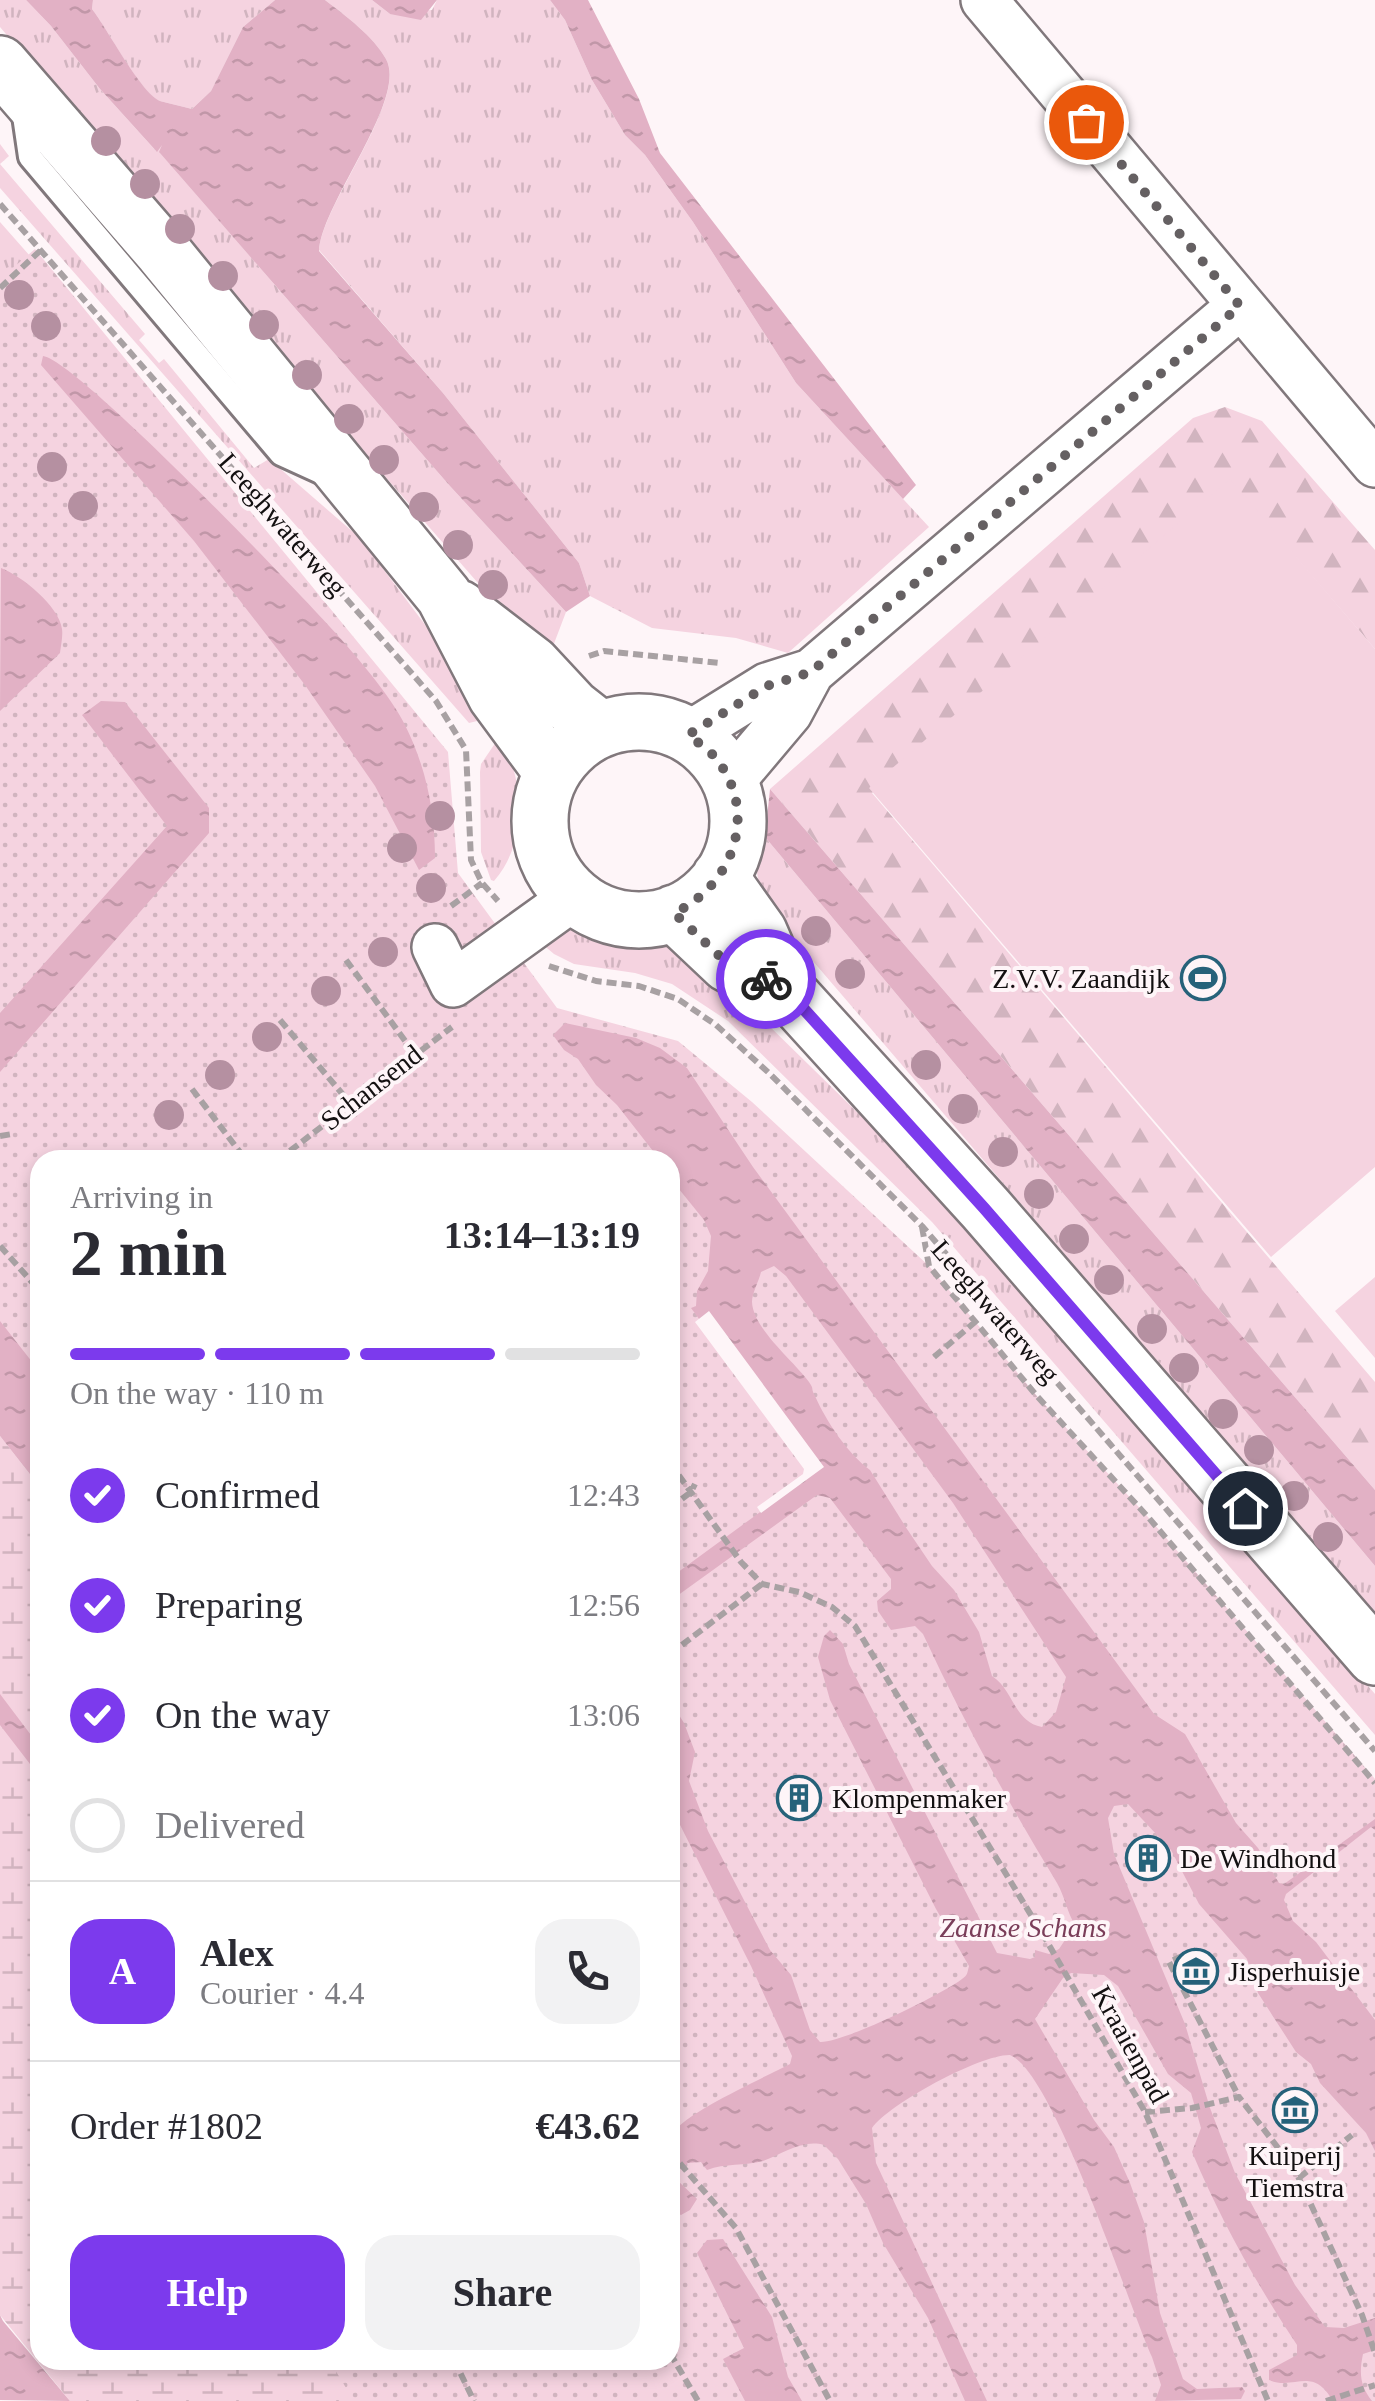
<!DOCTYPE html>
<html lang="en">
<head>
<meta charset="utf-8">
<style>
  body { margin:0; font-family:"Times New Roman",serif; background:#f2f2f3; color:#2b2b33; height:100vh; display:flex; flex-direction:column; font-size:38px; white-space:nowrap }
  * { box-sizing:border-box; margin:0 }
  p { font-size:32px; color:#7c7c81 }
  .icon { flex:none; width:55px; height:55px; fill:none; stroke:currentColor; stroke-width:2; stroke-linecap:round; stroke-linejoin:round }
  .map { position:relative; flex:1; overflow:hidden }
  .sheet { position:absolute; left:30px; top:1150px; width:650px; height:1220px; display:flex; flex-direction:column; background:#fff; border-radius:30px; box-shadow:0 5px 15px #0003 }
  .sheet>* { flex:none }
  .pin { position:absolute; display:grid; place-items:center; width:85px; height:85px; color:#fff; margin:-42px; border:5px solid #fff; border-radius:50%; box-shadow:0 2px 10px #0007 }
  .courier { position:absolute; display:grid; place-items:center; width:100px; height:100px; margin:-50px; border:8px solid #7c3aed; border-radius:50%; background:#fff; color:#222; box-shadow:0 2px 12px #0007 }
  .headline em { font-style:normal; font-weight:800 }
  .headline div { display:flex; flex-direction:column-reverse }
  .headline { display:flex; align-items:center; justify-content:space-between; height:170px; padding:0 40px }
  h1 { font-size:65px; font-weight:800; line-height:75px }
  .bar { display:grid; grid-template-columns:repeat(4,1fr); gap:15px 10px; align-content:center; height:120px; padding:0 40px }
  .bar i { height:12px; border-radius:8px; background:#e1e1e2 }
  .bar .on { background:#7c3aed }
  .bar p { grid-column:span 4 }
  .line { display:flex; align-items:center; gap:25px; padding:0 40px; border-top:2px solid #e1e1e2 }
  .line div { flex:1 }
  .round { display:grid; place-items:center; flex:none; width:105px; height:105px; border-radius:30px; background:#f2f2f3 }
  ol { padding:0 40px; list-style:none }
  li { display:flex; align-items:center; gap:30px; height:110px }
  li p { margin-inline-start:auto }
  li .icon { padding:10px; border-radius:50%; background:#7c3aed; color:#fff; stroke-width:4 }
  li:last-child { color:#7c7c81 }
  li i { width:55px; height:55px; border:5px solid #e1e1e2; border-radius:50% }
  .action { display:flex; gap:20px; margin-top:auto; padding:20px 40px }
  .action a { flex:1; height:115px; border-radius:30px; background:#7c3aed; color:#fff; font-size:40px; font-weight:800; line-height:115px; text-align:center }
  .action a+a { background:#f2f2f3; color:#2b2b33 }
  .map>svg:first-child { display:block }
</style>
</head>
<body>
<div class="map">
<svg width="1375" height="2401" viewBox="0 0 1375 2401">
  <defs>
    <pattern id="grass-tufts" width="24" height="20" patternUnits="userSpaceOnUse" patternTransform="scale(2.5)"><rect width="24" height="20" fill="#f5d3e0"/><path d="M3 7l-1-3M5 7V3M7 7l1-3M15 17l-1-3M17 17v-4M19 17l1-3" fill="none" stroke="#d1b4bf"/></pattern>
    <pattern id="forest-firs" width="22" height="20" patternUnits="userSpaceOnUse" patternTransform="scale(2.5)"><rect width="22" height="20" fill="#f5d3e0"/><path d="M5 1l3.5 6h-7zM16 11l3.5 6h-7z" fill="#d1b4bf"/></pattern>
    <pattern id="wetland-marsh" width="20" height="14" patternUnits="userSpaceOnUse" patternTransform="scale(2.5)"><rect width="20" height="14" fill="#f5d3e0"/><path d="M1 5h8M5 5V1M11 12h8M15 12V8" fill="none" stroke="#d1b4bf"/></pattern>
    <pattern id="park-dots" width="8" height="8" patternUnits="userSpaceOnUse" patternTransform="scale(2.5)"><rect width="8" height="8" fill="#f5d3e0"/><path d="M2 2h.1M6 6h.1" fill="none" stroke="#d1b4bf" stroke-width="1.8" stroke-linecap="round"/></pattern>
    <pattern id="water-ripples" width="26" height="14" patternUnits="userSpaceOnUse" patternTransform="scale(2.5)"><rect width="26" height="14" fill="#e2b1c5"/><path d="M2 4q2-2 4 0t4 0M15 11q2-2 4 0t4 0" fill="none" stroke="#c197a8"/></pattern>
  </defs>
  <rect width="100%" height="100%" fill="#fef5f8"/>
  <path fill="url(#grass-tufts)" d="M0 0H26L51 26 100 89 156 151 166 137 160 153 449 485 566 612 547 662 292 370 0 27Z
    M93 0H275L243 27 211 91 192 109C182 106 170 104 160 101 141 94 107 28 92 9Z
    M325 0H372L390 14 432 10 437 0H550L565 20 592 80 625 135 645 155 693 222 796 383 929 527 788 653 736 638 652 628 590 596 579 563 443 393 319 250C323 203 408 99 386 59 374 37 345 15 325 0Z
    M0 144 9 156 0 164 145 334 139 340 159 363 164 359 254 468 269 459 360 538 492 714 489 718 469 723 0 188Z
    M0 222 30 256 0 283Z
    M496 742 510 754 518 788 521 789C519 824 518 853 494 881L491 880 481 852 480 772 481 764Z
    M765 837 1375 1566V1617L782 925 761 896 754 855Z
    M565 925 664 939 715 973 948 1201 1375 1694V1735L932 1222 728 1021 672 984 635 973 574 964 554 954 541 943Z"/>
  <path fill="url(#forest-firs)" d="M1225 407 1262 421 1375 550V649L1231 482 872 793 1375 1382V1490L770 789 1193 418Z"/>
  <path fill="url(#wetland-marsh)" d="M0 1436 40 1487V2360H352L383 2401H70L0 2315Z"/>
  <path fill="url(#park-dots)" d="M35 249 448 752 458 873 557 1008 678 1041 752 1102 929 1266 1036 1395 1148 1517 1375 1779V2401H354L329 2360H670V1160H40V1407L0 1358V279Z"/>
  <path fill="#f5d3e0" d="M1230 479 1375 649V1167L1271 1257 869 788Z
    M1375 1277V1358L1335 1311Z"/>
  <path fill="url(#water-ripples)" fill-rule="evenodd" d="M26 0H93L92 9C107 28 141 93 160 101 170 104 182 106 192 109L211 91 243 27 275 0H325C345 15 374 37 386 59 408 99 322 203 319 251L443 393 579 563 590 596 566 612 449 485 159 152 162 145 157 152 100 89 51 26Z
    M372 0H437L421 20 390 14Z
    M550 0H588L639 99 660 153 916 485 903 499 796 383 693 222 645 155 625 135 592 80 565 20Z
    M43 356C77 360 305 598 341 639 361 662 392 698 405 725 426 767 435 811 435 858L419 870 375 786 305 685 194 541 41 365Z
    M1 568C22 576 59 606 62 629 63 636 61 645 60 653L0 711Z
    M101 701 125 702 209 808V833L0 1072V1013L167 826 82 715Z
    M770 789 1375 1490V1566L765 837Z
    M565 1023 636 1038 660 1048 687 1068 753 1167 1138 1692 1154 1714 1185 1734 1236 1823 1258 1848 1279 1883 1284 1884 1375 1819V1830L1371 1827 1286 1894 1284 1900 1293 1921 1316 1942 1375 2020V2151L1366 2133 1320 2083 1311 2064 1296 2052 1258 1993 1247 1959 1199 1904 1171 1850 1128 1804 1114 1806 1108 1818 1114 1854 1185 2024 1210 2108 1235 2173 1295 2285 1325 2327 1344 2328 1375 2318V2350L1363 2354C1359 2373 1360 2386 1372 2401H1333C1312 2365 1295 2391 1269 2380V2370L1297 2355V2345C1256 2283 1221 2221 1192 2152L1201 2128 1191 2093 1168 2074 1118 1986 1104 1975 1071 1973 1063 1978 1035 2019 1094 2120 1114 2147 1130 2183 1144 2222 1160 2313 1183 2379 1197 2389 1242 2387 1245 2391 1241 2399 1155 2401 1161 2385 1152 2357C1128 2304 1054 2073 1010 2055 981 2054 889 2104 872 2128L876 2163 987 2401H965L928 2318 883 2243 866 2204 838 2159 824 2145C802 2139 783 2154 763 2161 745 2166 725 2163 707 2170L701 2162 688 2163 677 2172V2180L697 2199 690 2210 681 2215 670 2210C670 2191 665 2147 674 2132 685 2113 767 2076 790 2064L792 2056 751 1966 670 1805V1707H674L684 1723 695 1752 689 1781 708 1831 770 1950 791 1975 810 2030 820 2042C843 2043 941 1995 962 1979 968 1975 967 1973 969 1966L936 1909 830 1700 818 1657 824 1636 830 1630 843 1644 849 1664 997 1953 1030 1959 1035 1957V1950L1049 1954 1059 1949 1075 1925C1067 1912 1065 1897 1057 1883 1009 1804 963 1721 923 1634L915 1626 891 1630 878 1611 877 1601 891 1589V1579L830 1498 817 1495 670 1601V1578L808 1477 809 1468 691 1308 696 1306 697 1291 708 1271 711 1236 704 1220 670 1178V1160H660L617 1105 596 1085 578 1059 564 1050 553 1035ZM774 1266 786 1276 953 1503 1066 1677 1056 1712 1042 1727C1013 1721 1014 1690 992 1676L979 1632 954 1590 932 1566 907 1529 870 1470C848 1454 826 1421 815 1396 810 1386 815 1391 809 1382 795 1362 753 1329 752 1302 752 1293 759 1281 761 1272Z
    M0 1321 40 1372V1487L0 1436Z
    M0 1694 40 1747V1777L0 1725Z
    M723 2239 772 2317 788 2377 802 2401H745L723 2359 744 2348 697 2253 707 2240Z
    M0 2315 3 2321 70 2401 0 2400Z"/>
  <path fill="#fef5f8" d="M709 1311 824 1467 761 1513 757 1507 803 1474 804 1469 695 1322Z"/>
  <g fill="none" stroke-linecap="round" stroke-linejoin="round">
    <defs>
      <path id="lane" d="M23 109 30 157 281 454 327 475"/>
      <path id="street" d="M984 0 1375 464
        M688 735 767 686 811 672
        M730 783 789 713 811 672 1240 306
        M435 947 453 984 560 907 579 900"/>
      <path id="secondary" d="M0 64 163 252 444 596 496 696 552 772
        M459 608 532 664 572 707 600 729
        M540 821a99 99 0 1 1 198 0a99 99 0 1 1-198 0Z
        M720 877 759 932 782 985 985 1208 1375 1657
        M674 913 728 964 782 985"/>
    </defs>
    <use href="#lane" stroke="#81787c" stroke-width="28"/>
    <use href="#street" stroke="#81787c" stroke-width="50"/>
    <use href="#secondary" stroke="#81787c" stroke-width="60"/>
    <path stroke="#a8a1a3" stroke-width="6" stroke-dasharray="10 5" stroke-linecap="butt" d="M0 204 436 701 466 750 471 860 482 883 498 901
      M0 288 42 249
      M589 656 604 651 720 663
      M451 906 482 883
      M346 960 414 1053
      M549 966 596 981 639 986 678 999 716 1025 769 1073 922 1226 1375 1751
      M280 1020 350 1103
      M192 1089 246 1160
      M0 1136 12 1134
      M113 1152 119 1160
      M278 1160 452 1027
      M922 1227 929 1266 1036 1395 1148 1517 1375 1783
      M0 1246 40 1291
      M934 1357 975 1322
      M670 1463 741 1562 762 1584 799 1592 832 1607 855 1626 1045 1938 1145 2112 1268 2401
      M670 1508 691 1492 695 1484
      M670 1654 762 1584
      M1196 1950 1169 1962 1239 2097
      M1145 2112 1192 2108 1239 2097 1295 2170 1362 2315 1375 2353
      M670 2152 736 2228 830 2401
      M1299 2178 1352 2135
      M670 2353 698 2401
      M454 2360 474 2401
      M1326 2401 1375 2385"/>
    <use href="#lane" stroke="#fff" stroke-width="22"/>
    <use href="#street" stroke="#fff" stroke-width="45"/>
    <use href="#secondary" stroke="#fff" stroke-width="55"/>
  </g>
  <g fill="#b590a1">
    <circle cx="106" cy="141" r="15"/>
    <circle cx="145" cy="184" r="15"/>
    <circle cx="180" cy="229" r="15"/>
    <circle cx="223" cy="276" r="15"/>
    <circle cx="19" cy="295" r="15"/>
    <circle cx="264" cy="325" r="15"/>
    <circle cx="46" cy="326" r="15"/>
    <circle cx="307" cy="375" r="15"/>
    <circle cx="349" cy="419" r="15"/>
    <circle cx="384" cy="460" r="15"/>
    <circle cx="52" cy="467" r="15"/>
    <circle cx="83" cy="506" r="15"/>
    <circle cx="424" cy="507" r="15"/>
    <circle cx="458" cy="545" r="15"/>
    <circle cx="493" cy="585" r="15"/>
    <circle cx="440" cy="816" r="15"/>
    <circle cx="402" cy="848" r="15"/>
    <circle cx="431" cy="888" r="15"/>
    <circle cx="816" cy="931" r="15"/>
    <circle cx="383" cy="952" r="15"/>
    <circle cx="850" cy="974" r="15"/>
    <circle cx="326" cy="991" r="15"/>
    <circle cx="267" cy="1037" r="15"/>
    <circle cx="926" cy="1065" r="15"/>
    <circle cx="220" cy="1075" r="15"/>
    <circle cx="963" cy="1109" r="15"/>
    <circle cx="169" cy="1115" r="15"/>
    <circle cx="1003" cy="1152" r="15"/>
    <circle cx="1039" cy="1194" r="15"/>
    <circle cx="1074" cy="1239" r="15"/>
    <circle cx="1109" cy="1280" r="15"/>
    <circle cx="1152" cy="1329" r="15"/>
    <circle cx="1184" cy="1368" r="15"/>
    <circle cx="1223" cy="1414" r="15"/>
    <circle cx="1259" cy="1450" r="15"/>
    <circle cx="1294" cy="1496" r="15"/>
    <circle cx="1328" cy="1537" r="15"/>
  </g>
  <g fill="none" stroke-linecap="round" stroke-linejoin="round">
    <path stroke="#656062" stroke-width="10" stroke-dasharray="0 18" d="M766 979 728 964 674 913C734 885 761 810 713 755 706 748 696 741 688 735L767 686 811 672 1240 306 1086 122"/>
    <path stroke="#7c3aed" stroke-width="12" d="M766 979 782 985 984 1208 1245 1508"/>
  </g>
  <defs>
    <symbol id="stadium-ring" viewBox="-11 -11 22 22"><circle r="9.5" fill="#fef5f8" stroke="#26627a" stroke-width="1.5"/><path d="M0-5a6.5 5 0 1 0 0 10a6.5 5 0 1 0 0-10ZM-3.5-1.8h7v3.6h-7Z" fill="#26627a"/></symbol>
    <symbol id="building-ring" viewBox="-11 -11 22 22"><circle r="9.5" fill="#fef5f8" stroke="#26627a" stroke-width="1.5"/><path d="M-4-6H4V6H1V3H-1V6H-4ZM-2.5-4.3h1.7v1.8h-1.7ZM.8-4.3h1.7v1.8H.8ZM-2.5-1h1.7V.8h-1.7ZM.8-1h1.7V.8H.8Z" fill="#26627a"/></symbol>
    <symbol id="museum-ring" viewBox="-11 -11 22 22"><circle r="9.5" fill="#fef5f8" stroke="#26627a" stroke-width="1.5"/><path d="M0-6L6-3V-2H-6V-3ZM-5-1h2V3h-2ZM-1-1h2V3h-2ZM3-1h2V3H3ZM-6 4H6V6H-6Z" fill="#26627a"/></symbol>
  </defs>
  <g fill-rule="evenodd">
    <use href="#stadium-ring" x="1178" y="953" width="50" height="50"/>
    <use href="#building-ring" x="774" y="1773" width="50" height="50"/>
    <use href="#building-ring" x="1123" y="1833" width="50" height="50"/>
    <use href="#museum-ring" x="1171" y="1946" width="50" height="50"/>
    <use href="#museum-ring" x="1270" y="2085" width="50" height="50"/>
  </g>
  <g text-anchor="middle" stroke-width="8" stroke-linejoin="round" paint-order="stroke">
    <g font-size="28" fill="#131011" stroke="#fef5f8">
      <text transform="translate(283 524) rotate(49)" y="10">Leeghwaterweg</text>
      <text transform="translate(371 1087) rotate(-38)" y="10">Schansend</text>
      <text transform="translate(996 1311) rotate(49)" y="10">Leeghwaterweg</text>
      <text transform="translate(1131 2044) rotate(61)" y="10">Kraaienpad</text>
    </g>
    <g font-size="28" fill="#131011" stroke="#fef5f8" text-anchor="start">
      <text x="1170" y="988" text-anchor="end">Z.V.V. Zaandijk</text>
      <text x="832" y="1808">Klompenmaker</text>
      <text x="1180" y="1868">De Windhond</text>
      <text x="1228" y="1981">Jisperhuisje</text>
      <text x="1295" y="2165" text-anchor="middle">Kuiperij<tspan x="1295" dy="32">Tiemstra</tspan></text>
    </g>
    <g font-size="28" font-style="italic" fill="#7a3d59" stroke="#fef5f8">
      <text x="1023" y="1937">Zaanse Schans</text>
    </g>
  </g>
</svg>
<div class="pin" style="left:1086px;top:122px;background:#ea580c"><svg class="icon" aria-label="bag" viewBox="0 0 24 24"><path d="M5 8h14l-1 12H6zM9 8a3 3 0 0 1 6 0"/></svg></div>
<div class="pin" style="left:1245px;top:1508px;background:#1f2937"><svg class="icon" aria-label="home" viewBox="0 0 24 24"><path d="M3 11l9-7 9 7M6 9v11h12V9"/></svg></div>
<div class="courier" style="left:766px;top:979px"><svg class="icon" aria-label="bike" viewBox="0 0 24 24"><circle cx="6" cy="16" r="4"/><circle cx="18" cy="16" r="4"/><path d="M6 16l4-8h5l3 8M10 8l3 8H6M13 5h3"/></svg></div>
<section class="sheet">
<div class="headline"><div><h1>2 min</h1><p>Arriving in</p></div><em>13:14–13:19</em></div>
<div class="bar"><i class="on"></i><i class="on"></i><i class="on"></i><i></i><p>On the way · 110 m</p></div>
<ol>
<li><svg class="icon" aria-label="check" viewBox="0 0 24 24"><path d="M5 12l5 5 9-10"/></svg>Confirmed<p>12:43</p></li>
<li><svg class="icon" aria-label="check" viewBox="0 0 24 24"><path d="M5 12l5 5 9-10"/></svg>Preparing<p>12:56</p></li>
<li><svg class="icon" aria-label="check" viewBox="0 0 24 24"><path d="M5 12l5 5 9-10"/></svg>On the way<p>13:06</p></li>
<li><i></i>Delivered</li>
</ol>
<div class="line" style="height:180px"><b class="round" style="background:#7c3aed;color:#fff">A</b><div><b>Alex</b><p>Courier · 4.4</p></div><a class="round"><svg class="icon" aria-label="phone" viewBox="0 0 24 24"><path d="M5 4h4l2 5-3 2q2 4 5 5l2-3 5 2v4C11 20 4 13 5 4z"/></svg></a></div>
<div class="line" style="height:130px"><div>Order #1802</div><b>€43.62</b></div>
<div class="action"><a>Help</a><a>Share</a></div>
</section>
</div>
</body>
</html>
